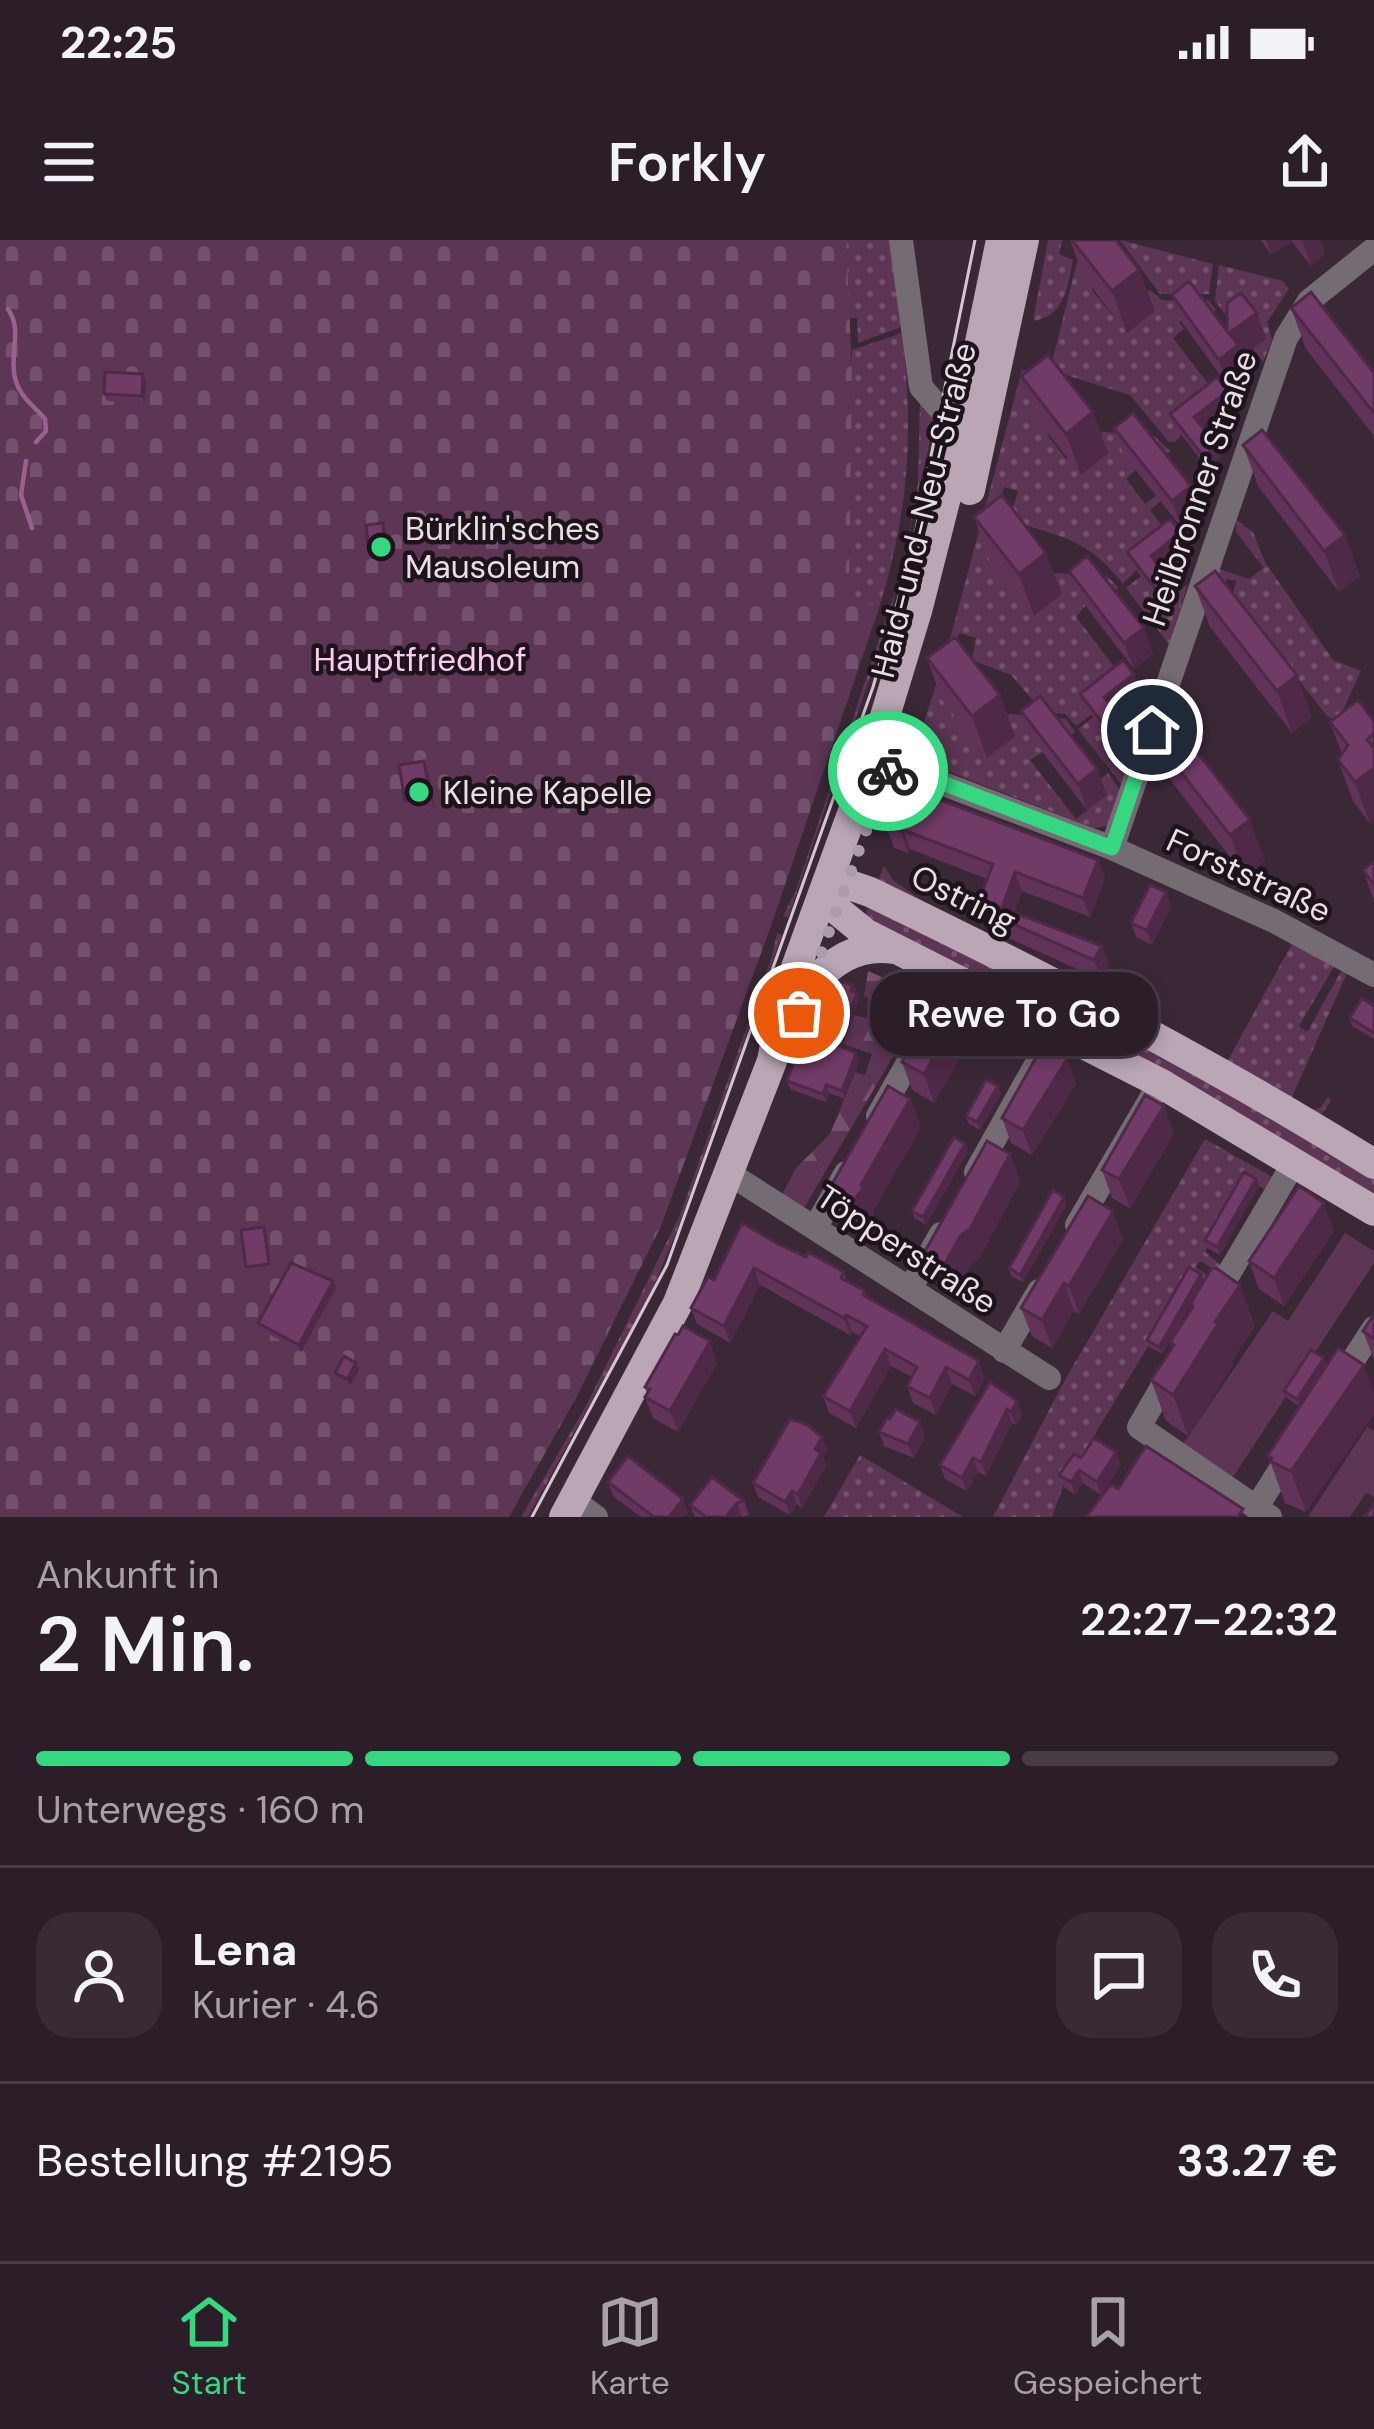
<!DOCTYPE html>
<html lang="de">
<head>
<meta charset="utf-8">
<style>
  body { margin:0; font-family:"DM Sans",sans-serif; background:#382b35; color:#f1f3f6; height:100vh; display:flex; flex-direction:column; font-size:45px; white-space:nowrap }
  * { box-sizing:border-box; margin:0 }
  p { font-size:39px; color:#a6a2a8 }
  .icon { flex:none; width:66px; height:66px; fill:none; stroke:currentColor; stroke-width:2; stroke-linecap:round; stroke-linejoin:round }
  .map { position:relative; height:1277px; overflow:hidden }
  .sheet { display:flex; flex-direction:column; background:#2c1e29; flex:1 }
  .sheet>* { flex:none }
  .pin { position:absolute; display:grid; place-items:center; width:102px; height:102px; color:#fff; margin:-51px; border:6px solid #fff; border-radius:50%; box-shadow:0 3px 12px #0007 }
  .courier { position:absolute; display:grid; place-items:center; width:120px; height:120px; margin:-60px; border:9px solid #35d881; border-radius:50%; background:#fff; color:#222; box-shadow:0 3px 15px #0007 }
  .bubble { position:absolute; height:84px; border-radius:36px; background:#2c1e29; box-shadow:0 6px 18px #0003,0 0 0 3px #483c46; font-size:39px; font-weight:600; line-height:84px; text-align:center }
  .overview em { font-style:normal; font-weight:600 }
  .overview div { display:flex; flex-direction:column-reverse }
  .overview { display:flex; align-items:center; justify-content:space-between; height:204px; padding:0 36px }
  h1 { font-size:78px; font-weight:600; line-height:90px }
  .bar { display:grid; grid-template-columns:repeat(4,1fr); gap:18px 12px; align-content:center; height:144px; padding:0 36px }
  .bar i { height:15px; border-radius:9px; background:#483c46 }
  .bar .on { background:#35d881 }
  .bar p { grid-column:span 4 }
  .line { display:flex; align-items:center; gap:30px; padding:0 36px; border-top:3px solid #483c46 }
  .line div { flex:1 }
  .round { display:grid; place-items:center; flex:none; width:126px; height:126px; border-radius:36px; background:#382b35 }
  .status { display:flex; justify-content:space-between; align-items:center; height:84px; padding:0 60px; background:#2c1e29; direction:ltr }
  .status svg { height:33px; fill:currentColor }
  header { display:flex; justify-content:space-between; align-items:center; height:156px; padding:0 36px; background:#2c1e29; font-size:54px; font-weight:600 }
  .tab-bar { display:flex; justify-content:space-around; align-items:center; height:168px; border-top:3px solid #483c46; background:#2c1e29; font-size:33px; color:#a6a2a8 }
  .tab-bar a { display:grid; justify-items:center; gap:6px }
  .tab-bar .on { color:#35d881 }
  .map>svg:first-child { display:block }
</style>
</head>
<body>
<div class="status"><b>22:25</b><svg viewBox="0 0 49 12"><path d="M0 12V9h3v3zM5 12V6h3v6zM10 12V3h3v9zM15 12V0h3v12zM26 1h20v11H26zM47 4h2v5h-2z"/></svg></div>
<header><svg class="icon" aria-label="menu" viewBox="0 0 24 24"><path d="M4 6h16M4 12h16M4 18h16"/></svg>Forkly<svg class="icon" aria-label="share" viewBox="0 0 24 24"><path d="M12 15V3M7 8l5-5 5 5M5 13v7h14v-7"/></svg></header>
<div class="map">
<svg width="1374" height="1277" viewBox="0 0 1374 1277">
  <defs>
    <pattern id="grass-dots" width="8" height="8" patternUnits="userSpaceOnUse" patternTransform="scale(3)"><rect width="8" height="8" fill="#5d3555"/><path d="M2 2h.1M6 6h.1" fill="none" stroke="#74526d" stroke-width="1.8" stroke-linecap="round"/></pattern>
    <pattern id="forest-firs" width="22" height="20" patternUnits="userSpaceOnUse" patternTransform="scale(3)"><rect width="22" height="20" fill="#5d3555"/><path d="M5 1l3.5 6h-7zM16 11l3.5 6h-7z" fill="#74526d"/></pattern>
    <pattern id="cemetery-stones" width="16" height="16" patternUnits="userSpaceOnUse" patternTransform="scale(3)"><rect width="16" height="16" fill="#5d3555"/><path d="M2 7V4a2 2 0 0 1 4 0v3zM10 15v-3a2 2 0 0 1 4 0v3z" fill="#74526d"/></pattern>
  </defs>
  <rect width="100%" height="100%" fill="#3b2837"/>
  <path fill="url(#grass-dots)" d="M846 0H891L901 87 858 103 857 78H848Z
    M1048 0H1062L1059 14 1073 20C1067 48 1065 76 1033 81Z
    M1120 0 1213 24 1209 54H1160Z
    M1078 18 1094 53 1127 92 1142 56 1150 50 1162 60 1209 61 1216 70 1206 78 1197 68 1179 82 1184 89 1173 98 1216 154 1175 202H1169L1130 155 1050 130Z
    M1219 25 1283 41 1289 49 1267 82 1272 100 1263 122 1215 61Z
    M902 93C914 194 909 271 879 368L849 356 852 110Z
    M1022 130 1055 137 1048 196 1066 219 1103 192 1153 195 1170 211 1159 220 1132 224 1136 230 1126 239 1145 264 1156 256 1161 261 1150 270 1169 295 1123 344C1087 298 1062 298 1009 280L1018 251 1004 247 997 270 984 272Z
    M920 160 936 175 888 384 788 678 783 676 796 650 901 333 918 244Z
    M983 276 989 319 1034 375 1049 338 1056 333 1108 337 1119 348 1086 365 1076 377 1122 437 1092 474 1076 486 1065 474 1043 472 1011 435 972 420 976 398 959 393 952 415 946 414Z
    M1236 280 1253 292 1265 322 1333 420 1361 431 1338 481 1327 476 1243 368 1232 359 1236 341 1227 339 1222 357 1211 353 1219 329 1249 339 1264 328 1236 292Z
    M1141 336 1176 353 1188 344 1169 404 1126 348Z
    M944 419 943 460 987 517 1014 497 1002 480 1009 474 1066 479 1075 492 1030 520 1076 579 1106 555 1096 542 1108 533 1120 550 1107 586 1094 588 921 521 916 508Z
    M1094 477 1128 494 1142 484 1122 545 1078 489Z
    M884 626 893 640 921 660 1228 820 1294 700 1335 725 1299 786 1307 792 1342 730 1347 733 1292 857 1313 870 1320 868 1328 857 1331 861 1320 876 876 645Z
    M870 663 1011 731 1374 933V961L862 684Z
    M777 693 782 695 677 991 650 1055 528 1277H521L587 1164 680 975 772 716Z
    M1205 899 1278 940 1266 950 1246 940 1205 1012 1224 1028 1221 1033 1200 1021 1195 1027 1217 1041 1209 1044 1191 1035 1063 1247 1052 1277H993L1065 1140Z
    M860 1215 963 1277H824Z"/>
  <path fill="url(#forest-firs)" d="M868 731 928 757 804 968 782 955 796 928 830 894 855 832 865 835 872 814 843 804 854 775 878 781 883 767 864 756Z"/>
  <path fill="url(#cemetery-stones)" d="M0 0H846L852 131 849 355 879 368 771 686 661 986 576 1158 509 1277H0Z"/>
  <path fill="#5d3555" d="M1345 993 1374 1011V1023L1233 1237 1183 1204 1273 1071 1288 1081Z
    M1367 1187 1374 1191V1257L1366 1253 1350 1277H1308Z"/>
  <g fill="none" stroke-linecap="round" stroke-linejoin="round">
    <path stroke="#9a618f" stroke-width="4.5" d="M8 69C23 90 9 114 15 138 19 156 34 166 45 179L46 191 36 202
      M26 221 21 255 32 288"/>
    <path stroke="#756b72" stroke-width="24" d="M901 0 921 147 941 170 964 181
      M891 524 1112 608 1274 681 1374 735
      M1112 608 1286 98 1309 61 1374 9
      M878 876 956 738
      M976 932 1056 789
      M730 934 1049 1138
      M1077 985 1160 843
      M815 988 846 933
      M910 1049 941 994
      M1211 1064 1295 921
      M1004 1111 1039 1051
      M1172 1130 1139 1187 1270 1277
      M1336 1146 1374 1088
      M572 1259 596 1277
      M1256 1268 1293 1210"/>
    <path stroke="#baa6b5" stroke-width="30" d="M970 250 1024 0
      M828 645 837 670 865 693 1160 843 1374 971
      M828 645 847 644 870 652C1042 735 1212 823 1374 924
      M807 750C830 722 857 703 894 709
      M564 1277 678 1063 772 821 782 766 872 519 917 371 957 214 1001 0"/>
    <path stroke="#d4c7d1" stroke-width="3" d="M532 1277 667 1025 873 447 910 319 975 0"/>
  </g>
  <path fill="#613359" d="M1070 0H1116L1155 71 1127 93 1083 36Z
    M1261 0H1320L1325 14 1311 26 1292 2 1271 15Z
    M1172 55 1227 91 1257 73 1266 99 1242 116 1248 131 1228 146 1181 81Z
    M1291 68 1374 133V196L1306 109Z
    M1021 136 1093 172 1108 213 1081 235 1036 178Z
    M146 141 144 164 107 161 104 154Z
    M1232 162 1201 186 1221 217 1207 228 1174 185 1170 174Z
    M1114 188 1191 246 1200 272 1181 287 1123 214Z
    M1243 205 1360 336 1339 352 1258 246Z
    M974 277 1046 313 1062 354 1034 376 989 319Z
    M383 283 388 297 390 314 373 316 368 302Z
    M1181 292 1185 303 1158 324 1175 353 1162 363 1131 323 1127 312Z
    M1069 331 1153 414 1134 429 1078 356Z
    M1195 346 1297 435 1312 477 1292 493 1210 387Z
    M927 418 1000 455 1015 496 987 518 942 460Z
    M1138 445 1110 466 1128 494 1115 505 1084 465 1080 454Z
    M1021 471 1107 555 1087 570 1030 496Z
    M1374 481 1370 584 1353 561 1338 520 1342 514 1330 482Z
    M1149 491 1265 621 1245 636 1164 532Z
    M429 535 435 571 410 575 405 561Z
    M905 579 1098 620 1105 639 1090 677 1022 651 1014 673 1102 706 1109 725 1102 740 1004 696 1000 684 986 679 979 660 987 639 910 609 908 613 894 608 886 586Z
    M1374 621V661L1363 630Z
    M1166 652 1171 667 1152 705 1136 697 1131 683Z
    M853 745 859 760 842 807 859 821 845 859 829 853 826 862 790 849 787 841Z
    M1374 766V799L1352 786 1350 778Z
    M962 767 973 795 934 863 912 850 902 822Z
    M1076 844 1032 915 1011 903 1002 878Z
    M998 846 1001 853 980 890 968 883 966 876Z
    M910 859 921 887 873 971 874 975 860 995 839 980 828 951Z
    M1164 866 1174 894 1130 968 1112 958 1102 930Z
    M968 911 926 985 914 978 912 971Z
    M1010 914 1020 942 980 1017 971 1024 954 1053 934 1041 924 1013Z
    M1256 939 1259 946 1220 1015 1207 1008 1205 1000Z
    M1064 957 1067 964 1023 1042 1011 1036 1009 1028Z
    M264 987 272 1031 249 1034 246 1027Z
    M1334 991 1284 1066 1259 1049 1249 1021Z
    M1123 999 1079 1074 1074 1071 1052 1108 1032 1096 1021 1068Z
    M778 1004 844 1032 847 1041 865 1051 867 1058 985 1138 975 1156 952 1144 936 1175 913 1163 907 1146 912 1137 891 1126 856 1188 829 1173 823 1156 860 1096 852 1092 850 1095 760 1045 730 1103 697 1084 691 1068 714 1040Z
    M333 1041 336 1048 301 1112 261 1090 258 1083Z
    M1204 1041 1162 1114 1149 1107 1147 1100Z
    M1374 1074V1120L1363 1091Z
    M1255 1086 1232 1121 1233 1125 1188 1196 1166 1181 1151 1140 1172 1108 1170 1102Z
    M678 1095 717 1123 678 1192 653 1178 645 1157 647 1154 645 1147Z
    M1338 1108 1306 1272 1285 1263 1268 1215Z
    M1324 1118 1327 1125 1300 1167 1287 1158 1284 1151Z
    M359 1130 350 1146 338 1140 335 1133Z
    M1017 1161 1022 1175 1016 1185 1012 1183 986 1236 978 1232 967 1251 945 1239 940 1225Z
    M879 1192 925 1197 914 1218 884 1206Z
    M822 1197 827 1211 823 1217 826 1226 802 1268 797 1264 790 1275 758 1257 753 1243Z
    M1116 1212 1121 1225 1101 1255 1083 1243 1075 1255 1064 1247 1059 1235 1081 1218Z
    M608 1242 683 1259 688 1273 685 1277H641L613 1256Z
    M744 1261 749 1275 742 1277H695L690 1265Z"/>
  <path fill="#4f2948" d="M1266 0H1292V2L1271 15Z
    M1302 0H1320L1325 14 1311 26Z
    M1139 30 1155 71 1127 93 1112 51Z
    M1257 73 1266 99 1242 116 1248 131 1228 146 1219 120 1229 93Z
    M143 134 146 141 144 164 142 156Z
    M1228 151 1232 162 1198 188 1194 177Z
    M1093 172 1108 213 1081 235 1066 194Z
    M1217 206 1221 217 1207 228 1203 216Z
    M1191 246 1200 272 1181 287 1172 261Z
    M383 283 388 297 390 314 385 300Z
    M1181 292 1185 303 1155 327 1151 316Z
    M1345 295 1360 336 1339 352 1324 311Z
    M1046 313 1062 354 1034 376 1019 334Z
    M1171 342 1175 353 1162 363 1158 352Z
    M1144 388 1153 414 1134 429 1124 403Z
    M1134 434 1138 445 1108 468 1104 457Z
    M1297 435 1312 477 1292 493 1277 451Z
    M1000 455 1015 496 987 518 972 476Z
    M1124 483 1128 494 1115 505 1111 494Z
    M424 521 429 535 435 571 430 557Z
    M1374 528V581L1370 584 1355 542Z
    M1097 529 1107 555 1087 570 1078 544Z
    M905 579 903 590 910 609 908 613 901 592Z
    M1250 580 1265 621 1245 636 1230 595Z
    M1098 620 1105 639 1090 677 1083 658Z
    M1015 632 1022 651 1010 683 1002 668Z
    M1166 652 1171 667 1152 705 1147 690Z
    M1102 706 1109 725 1102 740 1094 720Z
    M857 753 859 760 840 813 837 805Z
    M962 767 973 795 934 863 924 834Z
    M856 813 859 821 845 859 842 851Z
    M1067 819 1076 844 1032 915 1023 890Z
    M826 845 829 853 826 862 823 854Z
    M998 846 1001 853 980 890 977 882Z
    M910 859 921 887 873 971 874 975 860 995 849 967Z
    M1164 866 1174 894 1130 968 1119 939Z
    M965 904 968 911 926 985 923 977Z
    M1010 914 1020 942 980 1017 971 1024 954 1053 944 1025Z
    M1256 939 1259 946 1220 1015 1217 1007Z
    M1064 957 1067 964 1023 1042 1020 1035Z
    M1324 963 1334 991 1284 1066 1274 1038Z
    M1113 971 1123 999 1079 1074 1069 1046Z
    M754 1028 760 1045 730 1103 724 1086Z
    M1201 1034 1204 1041 1162 1114 1159 1107Z
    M333 1041 336 1048 301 1112 299 1105Z
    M1064 1043 1074 1071 1052 1108 1042 1080Z
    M1240 1045 1255 1086 1232 1121 1233 1125 1188 1196 1173 1155 1215 1082Z
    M846 1075 852 1092 850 1095 844 1078Z
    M710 1101 717 1123 678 1192 670 1171Z
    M885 1109 891 1126 856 1188 850 1171Z
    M1324 1118 1327 1125 1300 1167 1297 1159Z
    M979 1121 985 1138 975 1156 969 1140Z
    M356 1123 359 1130 350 1146 347 1139Z
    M1364 1125 1374 1154V1174L1306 1272 1291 1231Z
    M946 1127 952 1144 936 1175 930 1158Z
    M1017 1161 1022 1175 1016 1185 1011 1172Z
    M1007 1169 1012 1183 986 1236 981 1222Z
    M920 1182 925 1197 914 1218 908 1204Z
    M822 1197 827 1211 823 1217 826 1226 802 1268 798 1254 815 1209Z
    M1116 1212 1121 1225 1101 1255 1097 1242Z
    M973 1218 978 1232 967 1251 962 1238Z
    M1079 1230 1083 1243 1075 1255 1071 1242Z
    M792 1251 797 1264 790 1275 785 1262Z
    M683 1259 688 1273 685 1277H669Z
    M737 1263 742 1277H730L728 1274Z"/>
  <path fill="#713b67" stroke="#4f2948" stroke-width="3" d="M1072 0H1116L1139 30 1112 51Z
    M1189 41 1227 91V63L1241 53 1257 73 1229 93 1238 105 1219 120 1172 55Z
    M1311 52 1374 133V173L1291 68Z
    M1048 115 1093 172 1066 194 1021 136Z
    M105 132 143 134 142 156 104 154Z
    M1217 137 1228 151 1194 177 1217 206 1203 216 1170 174Z
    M1133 173 1191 246 1172 261 1114 188Z
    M1262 190 1345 295 1324 311 1243 205Z
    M1002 255 1046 313 1019 334 974 277Z
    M1170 279 1181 292 1151 316 1171 342 1158 352 1127 312Z
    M383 283 385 300 368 302 366 285Z
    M1087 316 1144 388 1124 403 1069 331Z
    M1215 331 1297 435 1277 451 1195 346Z
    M955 397 1000 455 972 476 927 418Z
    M1123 420 1134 434 1104 457 1124 483 1111 494 1080 454Z
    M1040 456 1097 529 1078 544 1021 471Z
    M1358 460 1374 481V493L1367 500 1374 508V528L1355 542 1338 520 1348 505 1330 482Z
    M1169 476 1250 580 1230 595 1149 491Z
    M424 521 430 557 405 561 399 525Z
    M917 551 1098 620 1083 658 1015 632 1002 668 1102 706 1094 720 997 677 1001 668 979 660 993 624 903 590Z
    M891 574 905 579 901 592 886 586Z
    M1374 621V645L1363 630Z
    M1150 645 1166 652 1147 690 1131 683Z
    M839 741 853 745 851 751 857 753 837 805 856 813 842 851 826 845 823 854 787 841 818 756 828 745Z
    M940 754 962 767 924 834 902 822Z
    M1362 758 1374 766V793L1350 778Z
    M1043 805 1067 819 1023 890 1002 878Z
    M986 840 998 846 977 882 966 876Z
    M888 846 910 859 861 945 864 947 849 967 828 951Z
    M1145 855 1164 866 1119 939 1102 930Z
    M954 897 965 904 923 977 912 971Z
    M987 901 1010 914 970 989 961 995 944 1025 924 1013Z
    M1244 932 1256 939 1217 1007 1205 1000Z
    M1299 946 1324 963 1274 1038 1249 1021Z
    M1053 950 1064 957 1020 1035 1009 1028Z
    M1088 956 1113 971 1069 1046 1064 1043 1042 1080 1021 1068Z
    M742 983 778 1004 806 1017 808 1012 844 1032 841 1038 865 1051 863 1055 979 1121 969 1140 946 1127 930 1158 907 1146 917 1127 885 1109 850 1171 823 1156 867 1086 846 1075 844 1078 754 1028 724 1086 691 1068 708 1037 714 1040Z
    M264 987 269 1024 246 1027 241 990Z
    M291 1023 333 1041 299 1105 258 1083Z
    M1189 1027 1201 1034 1159 1107 1147 1100Z
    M1216 1028 1240 1045 1215 1082 1218 1084 1173 1155 1151 1140 1174 1105 1170 1102 1193 1067 1191 1063 1211 1029Z
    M1374 1074V1099L1363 1091Z
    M683 1086 710 1101 670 1171 645 1157 650 1149 645 1147 675 1094 678 1095Z
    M1338 1108 1364 1125 1291 1231 1270 1221 1272 1218 1268 1215Z
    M1311 1110 1324 1118 1297 1159 1284 1151Z
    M344 1116 356 1123 347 1139 335 1133Z
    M990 1142 1017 1161 1011 1172 1007 1169 981 1222 973 1218 962 1238 940 1225Z
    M896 1169 920 1182 908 1204 879 1192 887 1177 890 1179Z
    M790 1179 808 1185 822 1197 815 1209 821 1213 798 1254 792 1251 785 1262 753 1243Z
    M1094 1198 1116 1212 1097 1242 1079 1230 1071 1242 1059 1235 1074 1214 1081 1218Z
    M1146 1206 1243 1269 1238 1277H1086L1111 1244 1118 1249Z
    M628 1216 683 1259 669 1277H654L608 1242Z
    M712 1237 744 1261 737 1263 728 1274 733 1277H706L690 1265Z
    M1374 1263V1277H1365Z"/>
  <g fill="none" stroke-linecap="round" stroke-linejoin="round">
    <path stroke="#ac9ea9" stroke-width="12" stroke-dasharray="0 21.6" d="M799 773 888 531"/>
    <path stroke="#35d881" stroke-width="15" d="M888 531 891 524 906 529 1112 608 1152 490"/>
  </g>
  <g fill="#35d881" stroke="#1d141b" stroke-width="4.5">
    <circle cx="381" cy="307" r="12"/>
    <circle cx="419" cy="552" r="12"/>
  </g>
  <g text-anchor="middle" stroke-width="9" stroke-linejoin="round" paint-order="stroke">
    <g font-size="33" fill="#e9dde6" stroke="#1d141b">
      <text transform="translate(1199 248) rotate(-71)" y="12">Heilbronner Straße</text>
      <text transform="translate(923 270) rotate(-76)" y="12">Haid-und-Neu-Straße</text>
      <text transform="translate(1249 635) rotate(25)" y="12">Forststraße</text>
      <text transform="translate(964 658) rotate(26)" y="12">Ostring</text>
      <text transform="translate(907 1009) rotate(33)" y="12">Töpperstraße</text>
    </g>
    <g font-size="33" fill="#e9dde6" stroke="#1d141b" text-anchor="start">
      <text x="405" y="300">Bürklin'sches<tspan x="405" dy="38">Mausoleum</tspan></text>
      <text x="443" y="564">Kleine Kapelle</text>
    </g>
    <g font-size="33" fill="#fdcbf2" stroke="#1d141b">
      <text x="420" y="431">Hauptfriedhof</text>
    </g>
  </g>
</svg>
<div class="pin" style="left:799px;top:773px;background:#ea580c"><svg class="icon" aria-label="bag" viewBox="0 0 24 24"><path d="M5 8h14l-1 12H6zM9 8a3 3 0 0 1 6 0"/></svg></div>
<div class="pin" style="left:1152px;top:490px;background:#1f2937"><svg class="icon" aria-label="home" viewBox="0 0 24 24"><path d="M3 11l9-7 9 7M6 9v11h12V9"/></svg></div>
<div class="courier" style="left:888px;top:531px"><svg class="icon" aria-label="bike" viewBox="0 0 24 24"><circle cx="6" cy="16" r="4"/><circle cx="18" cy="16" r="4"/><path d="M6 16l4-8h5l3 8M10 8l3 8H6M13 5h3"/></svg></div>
<div class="bubble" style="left:870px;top:732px;width:288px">Rewe To Go</div>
</div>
<section class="sheet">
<div class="overview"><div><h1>2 Min.</h1><p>Ankunft in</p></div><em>22:27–22:32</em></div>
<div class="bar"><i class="on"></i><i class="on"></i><i class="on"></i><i></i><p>Unterwegs · 160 m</p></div>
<div class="line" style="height:216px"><a class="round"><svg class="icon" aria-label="person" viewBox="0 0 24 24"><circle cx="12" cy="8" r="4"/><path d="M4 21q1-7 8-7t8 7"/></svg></a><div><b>Lena</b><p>Kurier · 4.6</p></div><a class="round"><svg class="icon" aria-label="chat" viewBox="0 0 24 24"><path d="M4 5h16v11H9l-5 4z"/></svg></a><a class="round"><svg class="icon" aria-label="phone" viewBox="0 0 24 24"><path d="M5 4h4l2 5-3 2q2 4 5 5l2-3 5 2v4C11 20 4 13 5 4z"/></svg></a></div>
<div class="line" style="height:156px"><div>Bestellung #2195</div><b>33.27 €</b></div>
</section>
<nav class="tab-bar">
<a class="on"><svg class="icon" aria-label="home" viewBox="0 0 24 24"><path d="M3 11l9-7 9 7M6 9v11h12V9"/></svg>Start</a>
<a><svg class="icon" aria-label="map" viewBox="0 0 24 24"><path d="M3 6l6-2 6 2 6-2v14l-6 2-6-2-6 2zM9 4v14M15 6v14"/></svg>Karte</a>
<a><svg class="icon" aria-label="saved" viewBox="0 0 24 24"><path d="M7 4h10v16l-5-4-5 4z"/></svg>Gespeichert</a>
</nav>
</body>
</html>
